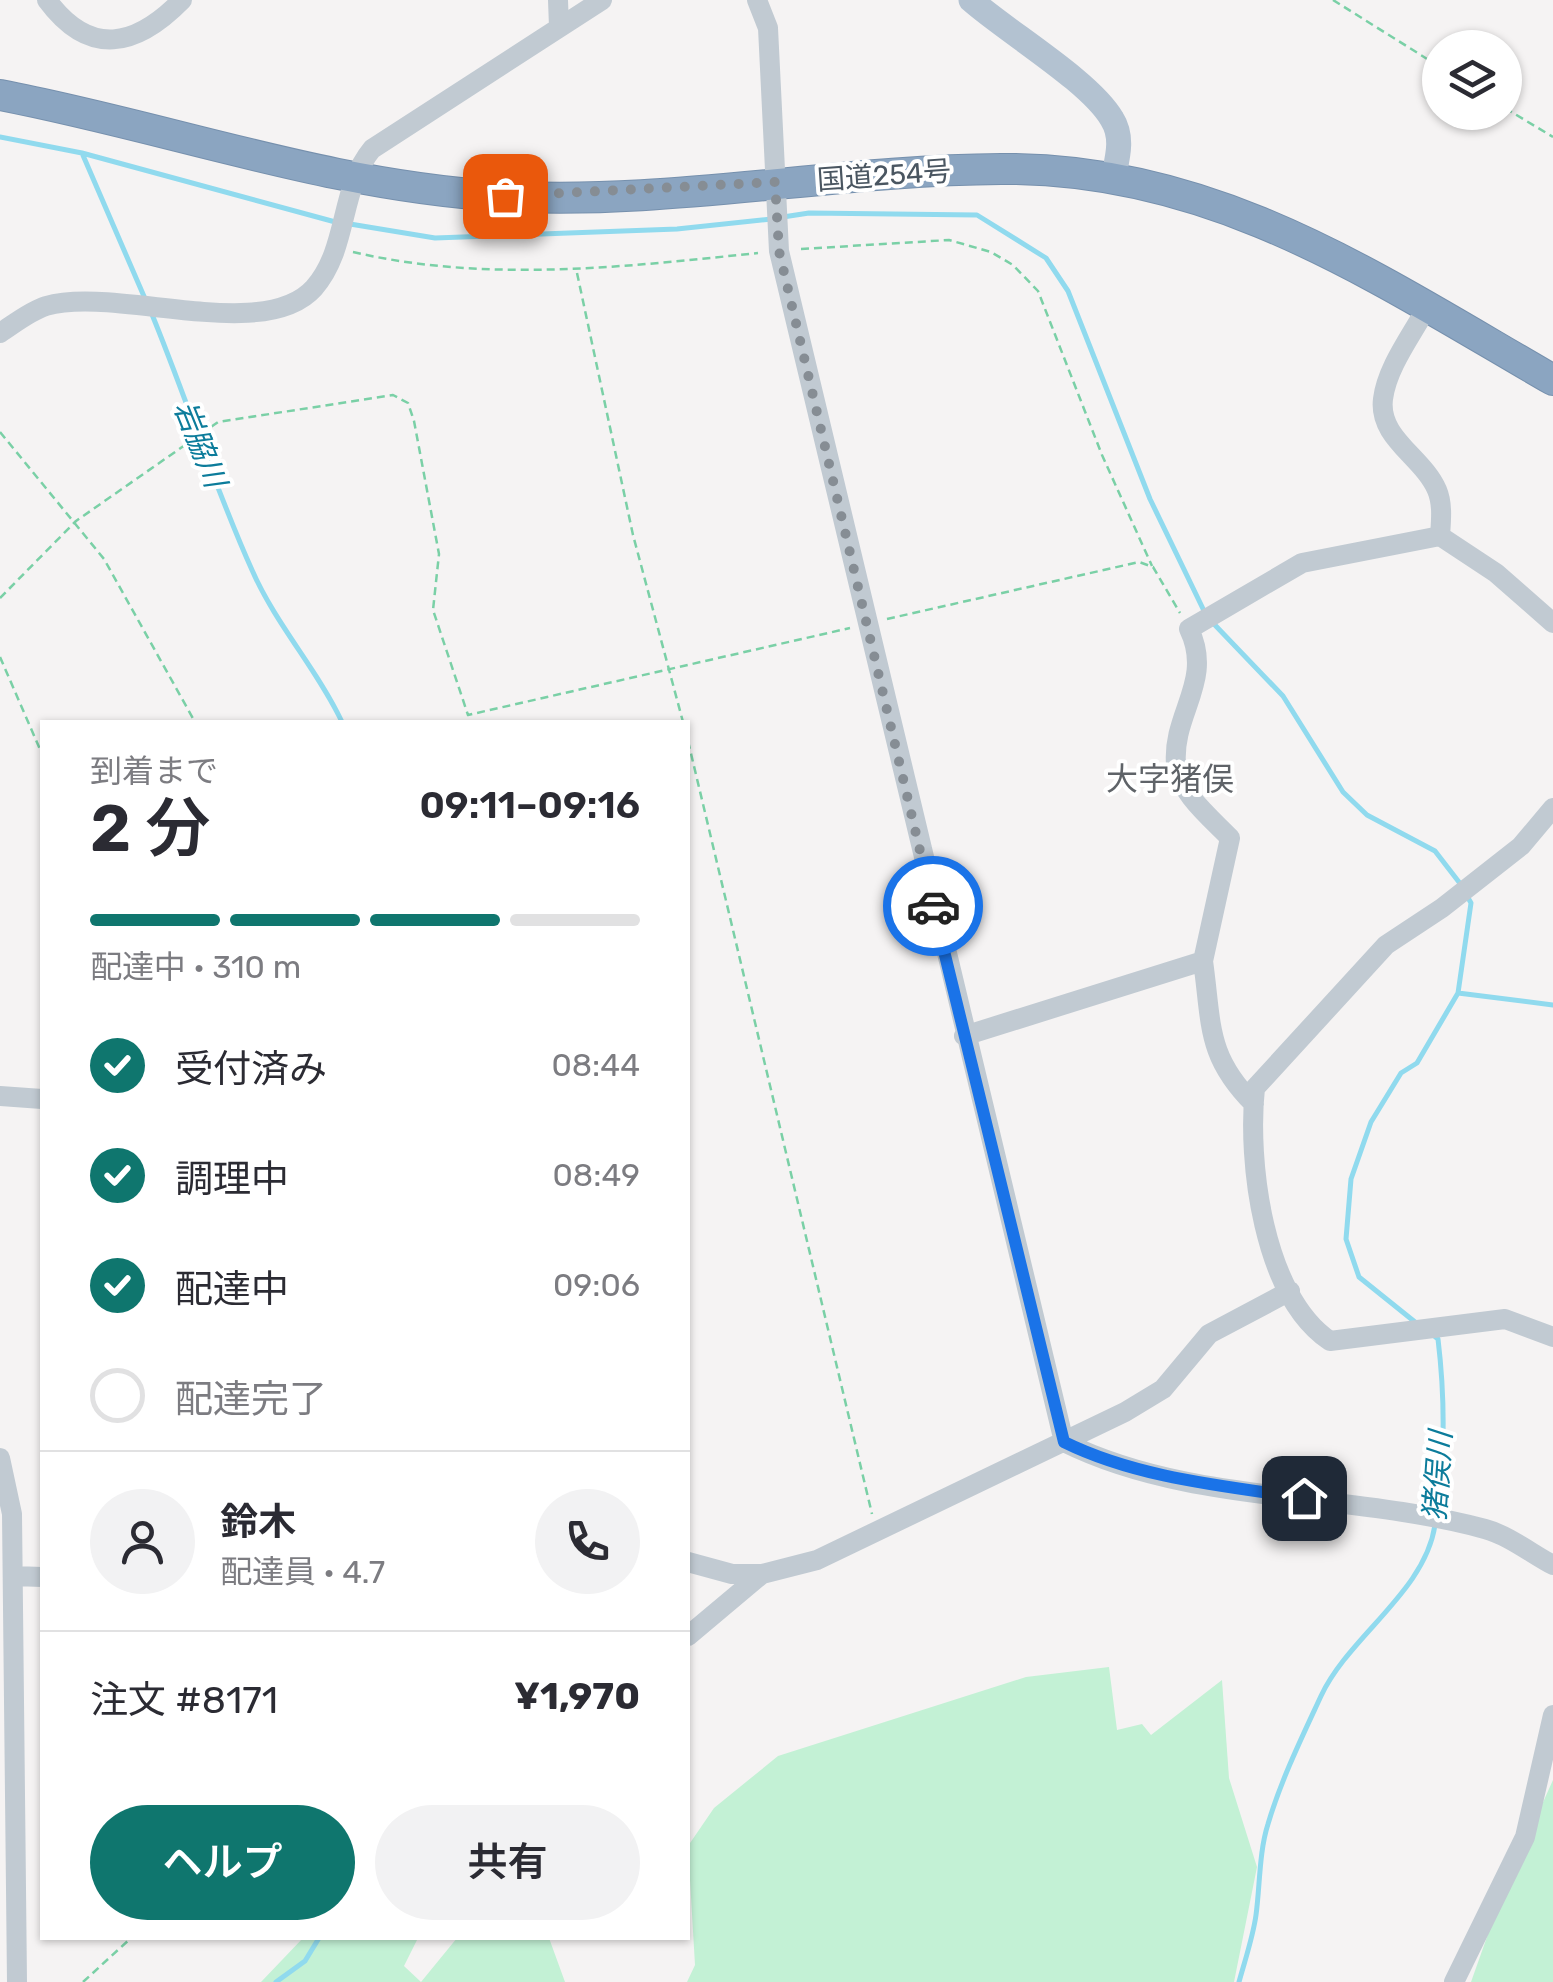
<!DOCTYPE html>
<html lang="ja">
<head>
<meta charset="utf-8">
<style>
  body { margin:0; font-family:Rubik,"Noto Sans JP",sans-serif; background:#f2f2f3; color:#2b2b33; height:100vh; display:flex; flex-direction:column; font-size:38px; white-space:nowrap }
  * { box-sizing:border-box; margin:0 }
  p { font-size:32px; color:#7c7c81 }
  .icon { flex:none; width:55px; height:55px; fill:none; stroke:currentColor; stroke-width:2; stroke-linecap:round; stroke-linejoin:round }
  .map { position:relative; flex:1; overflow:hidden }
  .side { position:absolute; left:40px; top:720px; width:650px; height:1220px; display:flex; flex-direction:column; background:#fff; border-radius:0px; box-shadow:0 2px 8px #0004 }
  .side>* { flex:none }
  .tools { position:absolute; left:1422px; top:30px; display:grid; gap:20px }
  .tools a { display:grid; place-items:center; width:100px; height:100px; border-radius:50%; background:#fff; box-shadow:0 2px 8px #0004; font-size:50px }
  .pin { position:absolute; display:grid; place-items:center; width:85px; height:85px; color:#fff; margin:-42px; border-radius:20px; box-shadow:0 5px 15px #0006 }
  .courier { position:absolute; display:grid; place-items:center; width:100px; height:100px; margin:-50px; border:8px solid #1a73e8; border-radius:50%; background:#fff; color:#222; box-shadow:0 2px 12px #0007 }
  .summary em { font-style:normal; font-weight:600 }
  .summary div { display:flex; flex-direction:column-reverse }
  .summary { display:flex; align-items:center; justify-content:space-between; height:170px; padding:0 50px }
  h1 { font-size:65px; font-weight:600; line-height:75px }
  .bar { display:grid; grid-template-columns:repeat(4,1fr); gap:15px 10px; align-content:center; height:120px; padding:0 50px }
  .bar i { height:12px; border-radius:8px; background:#e1e1e2 }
  .bar .active { background:#0f766e }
  .bar p { grid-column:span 4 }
  .line { display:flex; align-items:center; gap:25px; padding:0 50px; border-top:2px solid #e1e1e2 }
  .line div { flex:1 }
  .round { display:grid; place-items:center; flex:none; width:105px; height:105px; border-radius:52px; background:#f2f2f3 }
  ol { padding:0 50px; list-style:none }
  li { display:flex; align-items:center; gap:30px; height:110px }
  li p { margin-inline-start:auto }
  li .icon { padding:10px; border-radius:50%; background:#0f766e; color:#fff; stroke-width:4 }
  li:last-child { color:#7c7c81 }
  li i { width:55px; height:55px; border:5px solid #e1e1e2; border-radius:50% }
  .action { display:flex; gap:20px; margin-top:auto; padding:20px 50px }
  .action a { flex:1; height:115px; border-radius:60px; background:#0f766e; color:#fff; font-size:40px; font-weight:600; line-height:115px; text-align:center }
  .action a+a { background:#f2f2f3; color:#2b2b33 }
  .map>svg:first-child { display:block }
</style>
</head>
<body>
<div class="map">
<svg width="1553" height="1982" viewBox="0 0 1553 1982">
  <rect width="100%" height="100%" fill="#f5f3f3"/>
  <path fill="#c3f1d5" d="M1109 1667 1117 1730 1142 1724 1151 1735 1222 1680 1229 1778 1257 1867 1234 1982H687L695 1965 688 1846 714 1808 778 1756 1026 1677Z
    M1553 1780V1982H1471L1504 1889Z
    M303 1938H418L404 1966 421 1982 457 1938H549L565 1982H261Z"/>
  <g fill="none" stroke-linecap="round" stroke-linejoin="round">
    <path stroke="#90daee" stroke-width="5" d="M0 137 82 153 339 223
      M82 153 146 301
      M783 217 809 213 977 215 1046 258 1068 291 1150 499 1206 615
      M350 224 435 238 677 229 772 219
      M151 312C186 397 214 486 252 570 276 625 317 669 342 722
      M1213 623 1283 696 1343 792 1367 815 1435 851 1462 886
      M1458 993 1553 1005
      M1415 1322 1359 1277 1346 1239 1351 1179 1371 1122 1401 1073 1417 1063 1458 993 1471 903 1467 896
      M1432 1334 1438 1339C1445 1397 1445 1456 1437 1514
      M276 1982 305 1961 319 1938
      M1239 1982C1245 1960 1253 1937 1256 1915 1260 1886 1259 1852 1268 1824 1281 1780 1302 1737 1321 1696 1349 1636 1425 1592 1435 1525"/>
    <defs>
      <path id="highway" d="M0 95C167 127 328 186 499 196 666 206 834 170 1001 169 1215 167 1376 278 1553 380"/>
    </defs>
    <use href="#highway" stroke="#7690ad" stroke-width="32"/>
    <path stroke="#7ad0a6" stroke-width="2.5" stroke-dasharray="8 5" stroke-linecap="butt" d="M1333 0 1440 67
      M1505 108 1553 137
      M801 249 949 240 991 252 1013 265 1038 291 1102 455 1152 566
      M353 252C486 283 624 267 758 253
      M577 273 633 535 683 722
      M0 432 104 559 195 722
      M0 598 76 521 218 422 393 395 408 403 414 421 439 554 433 610 468 715 850 628
      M887 619 1139 562 1153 567 1180 613
      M0 657 42 754
      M688 741 872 1514
      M83 1982 131 1938"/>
    <path stroke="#c1cad2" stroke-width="20" d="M47 0C90 58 136 47 182 0
      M558 0 559 27
      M757 0 768 28 779 251 1064 1442C1190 1505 1351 1492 1485 1529 1508 1535 1532 1554 1553 1565
      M1427 307C1412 335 1387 367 1383 399 1378 438 1423 457 1437 490 1443 504 1441 521 1440 536
      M0 333C14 324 30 311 46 306 116 286 264 344 314 288 349 248 339 189 372 149L602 0
      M1553 808 1521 846 1442 908 1386 945 1255 1088C1247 1161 1263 1296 1330 1341L1505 1319 1553 1337
      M1203 961C1212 1025 1206 1056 1254 1104
      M964 1036 1203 961 1230 838C1212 819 1179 793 1176 764 1172 713 1214 681 1189 629L1302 563 1440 536 1496 573 1553 623
      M0 1096 42 1099
      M0 1458 12 1514 17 1982
      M688 1562 732 1574H762L817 1560 1125 1412 1163 1389 1209 1334 1290 1291
      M14 1576 42 1577
      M688 1636 762 1574
      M1454 1982 1525 1837 1553 1715"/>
    <path stroke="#b3c2d1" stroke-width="25" d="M971 0C1007 32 1090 81 1112 119 1124 138 1117 159 1113 179"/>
    <use href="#highway" stroke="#8ba5c1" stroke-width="30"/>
  </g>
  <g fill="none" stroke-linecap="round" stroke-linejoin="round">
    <path stroke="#868d94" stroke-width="10" stroke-dasharray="0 18" d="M505 196 775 182 779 251 933 906"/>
    <path stroke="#1a73e8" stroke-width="12" d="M933 906 1064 1442C1137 1478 1224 1486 1304 1498"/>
  </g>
  <g text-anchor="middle" stroke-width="8" stroke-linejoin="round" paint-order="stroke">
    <g font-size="28" fill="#4a5661" stroke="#fff">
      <text transform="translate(884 175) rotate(-4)" y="10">国道254号</text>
    </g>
    <g font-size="30" font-style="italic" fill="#0c7c9b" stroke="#fff">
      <text transform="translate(200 444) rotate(68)" y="10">岩脇川</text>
      <text transform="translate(1438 1476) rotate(-86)" y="10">猪俣川</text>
    </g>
    <g font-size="32" fill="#5f6368" stroke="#fff">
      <text x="1170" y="790">大字猪俣</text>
    </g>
  </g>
</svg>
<div class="tools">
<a><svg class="icon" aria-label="layers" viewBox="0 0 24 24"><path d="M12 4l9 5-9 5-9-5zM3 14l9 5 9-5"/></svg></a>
</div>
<div class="pin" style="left:505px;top:196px;background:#ea580c"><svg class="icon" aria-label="bag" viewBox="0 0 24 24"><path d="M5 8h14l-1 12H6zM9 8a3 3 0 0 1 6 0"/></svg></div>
<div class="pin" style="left:1304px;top:1498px;background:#1f2937"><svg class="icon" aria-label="home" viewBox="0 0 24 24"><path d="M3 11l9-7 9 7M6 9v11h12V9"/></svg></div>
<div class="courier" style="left:933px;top:906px"><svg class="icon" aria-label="car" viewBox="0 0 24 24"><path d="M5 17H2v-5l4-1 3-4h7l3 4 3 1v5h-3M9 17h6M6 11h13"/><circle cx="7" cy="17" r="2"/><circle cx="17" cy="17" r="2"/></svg></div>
<section class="side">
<div class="summary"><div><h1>2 分</h1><p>到着まで</p></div><em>09:11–09:16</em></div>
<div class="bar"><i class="active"></i><i class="active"></i><i class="active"></i><i></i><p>配達中 · 310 m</p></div>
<ol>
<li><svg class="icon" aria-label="check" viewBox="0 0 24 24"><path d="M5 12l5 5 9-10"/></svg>受付済み<p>08:44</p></li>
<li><svg class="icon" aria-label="check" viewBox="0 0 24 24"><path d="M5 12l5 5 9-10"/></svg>調理中<p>08:49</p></li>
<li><svg class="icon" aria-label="check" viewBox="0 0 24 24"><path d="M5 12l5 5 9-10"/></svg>配達中<p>09:06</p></li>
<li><i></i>配達完了</li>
</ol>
<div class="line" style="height:180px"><a class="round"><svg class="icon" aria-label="person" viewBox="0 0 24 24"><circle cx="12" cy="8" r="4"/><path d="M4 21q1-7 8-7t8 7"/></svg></a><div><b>鈴木</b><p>配達員 · 4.7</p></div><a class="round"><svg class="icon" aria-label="phone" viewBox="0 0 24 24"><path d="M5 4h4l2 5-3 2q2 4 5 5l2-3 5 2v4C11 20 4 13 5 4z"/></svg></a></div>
<div class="line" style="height:130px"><div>注文 #8171</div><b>¥1,970</b></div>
<div class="action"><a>ヘルプ</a><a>共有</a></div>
</section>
</div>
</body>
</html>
